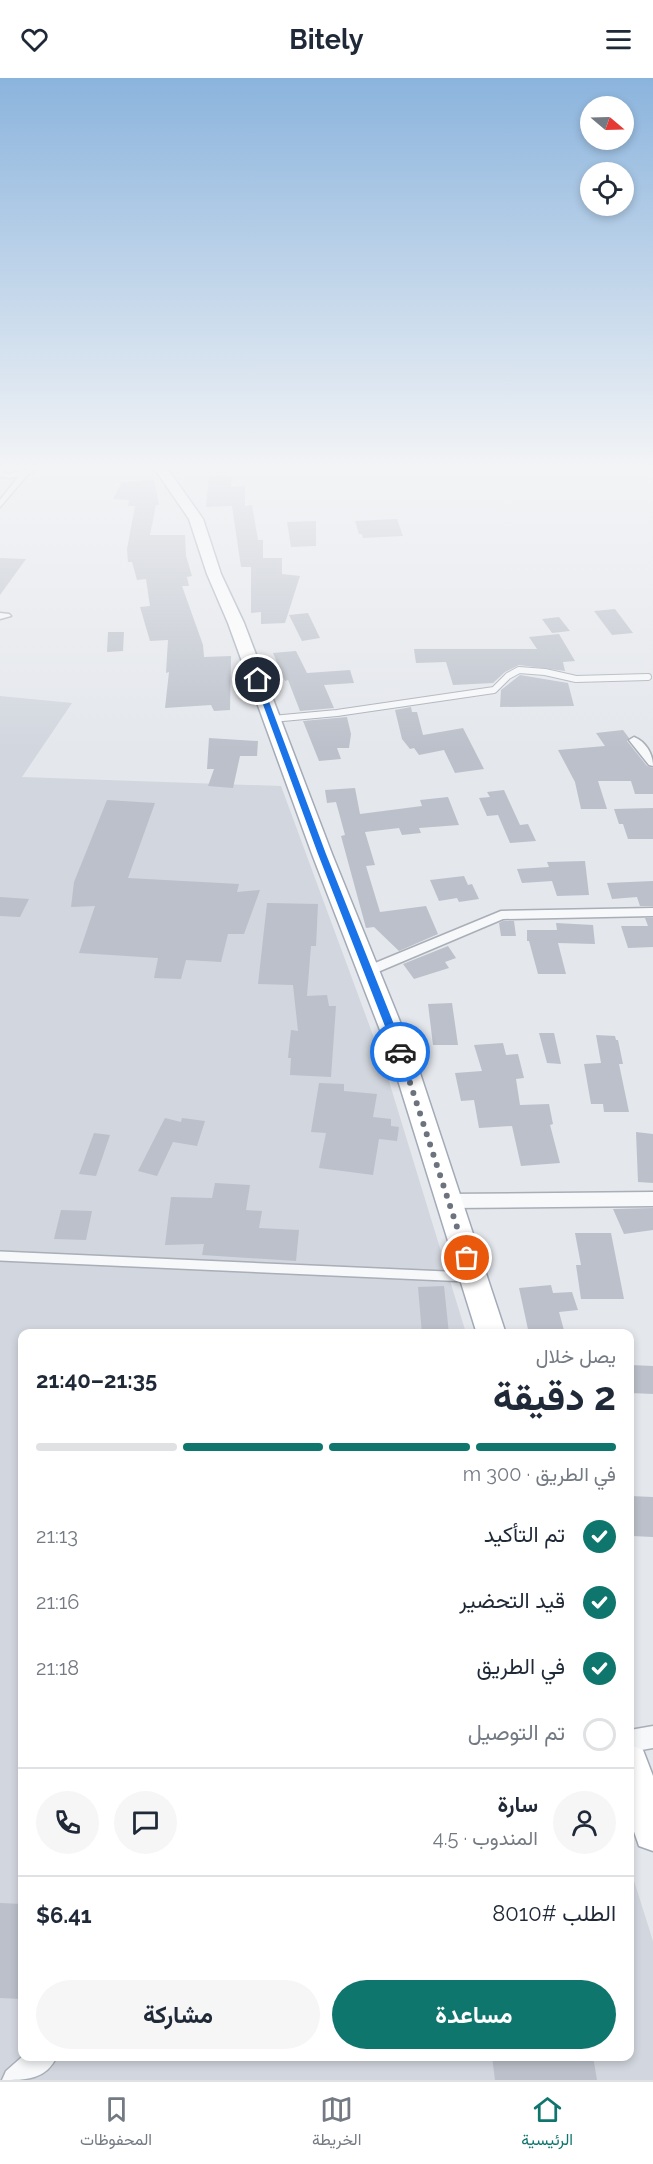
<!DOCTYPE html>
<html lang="ar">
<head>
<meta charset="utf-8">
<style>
  body { margin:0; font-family:Raleway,Vazirmatn,sans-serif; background:#f6f6f7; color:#1f2937; direction:rtl; height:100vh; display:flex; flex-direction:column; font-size:22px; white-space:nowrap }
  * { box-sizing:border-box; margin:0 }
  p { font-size:20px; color:#747a83 }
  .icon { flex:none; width:33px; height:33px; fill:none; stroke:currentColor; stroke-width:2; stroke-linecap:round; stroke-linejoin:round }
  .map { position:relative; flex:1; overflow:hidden; direction:ltr }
  .details { position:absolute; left:18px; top:1251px; width:616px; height:732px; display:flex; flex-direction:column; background:#fff; border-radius:12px; box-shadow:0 3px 9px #0003; direction:rtl }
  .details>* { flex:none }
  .needle { width:39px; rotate:109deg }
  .buttons { position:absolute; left:580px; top:18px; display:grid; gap:12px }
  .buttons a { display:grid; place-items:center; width:54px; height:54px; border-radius:50%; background:#fff; box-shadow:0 3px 9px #0003; font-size:30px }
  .pin { position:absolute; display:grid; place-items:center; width:51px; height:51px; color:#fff; margin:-26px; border:3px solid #fff; border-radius:50%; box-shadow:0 2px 6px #0007 }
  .courier { position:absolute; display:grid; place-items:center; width:60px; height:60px; margin:-30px; border:4px solid #1a73e8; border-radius:50%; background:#fff; color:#222; box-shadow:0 2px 8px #0007 }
  .overview em { font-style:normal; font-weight:700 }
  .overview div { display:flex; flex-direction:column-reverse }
  .overview { display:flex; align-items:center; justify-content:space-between; height:102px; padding:0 18px }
  h1 { font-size:39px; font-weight:700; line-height:45px }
  .bar { display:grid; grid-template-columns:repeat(4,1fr); gap:9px 6px; align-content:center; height:72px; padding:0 18px }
  .bar i { height:8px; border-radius:4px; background:#e0e1e3 }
  .bar .on { background:#0f766e }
  .bar p { grid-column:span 4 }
  .line { display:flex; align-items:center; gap:15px; padding:0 18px; border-top:2px solid #e0e1e3 }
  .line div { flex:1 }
  .round { display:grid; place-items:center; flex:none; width:63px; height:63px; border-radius:32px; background:#f6f6f7 }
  ol { padding:0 18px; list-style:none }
  li { display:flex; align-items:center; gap:18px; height:66px }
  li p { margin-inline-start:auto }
  li .icon { padding:6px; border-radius:50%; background:#0f766e; color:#fff; stroke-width:4 }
  li:last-child { color:#747a83 }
  li i { width:33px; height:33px; border:3px solid #e0e1e3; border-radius:50% }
  .primary-button { display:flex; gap:12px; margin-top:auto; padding:12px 18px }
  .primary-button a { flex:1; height:69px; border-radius:36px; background:#0f766e; color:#fff; font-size:24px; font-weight:700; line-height:69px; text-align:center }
  .primary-button a+a { background:#f6f6f7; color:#1f2937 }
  header { display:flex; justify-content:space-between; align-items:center; height:78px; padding:0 18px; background:#fff; font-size:27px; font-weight:700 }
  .tabs { display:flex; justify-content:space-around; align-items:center; height:84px; border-top:2px solid #e0e1e3; background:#fff; font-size:16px; color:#747a83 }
  .tabs a { display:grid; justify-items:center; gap:3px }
  .tabs .on { color:#0f766e }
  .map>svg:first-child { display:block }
</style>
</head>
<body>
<header><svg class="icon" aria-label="menu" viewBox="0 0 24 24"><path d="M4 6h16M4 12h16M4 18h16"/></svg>Bitely<svg class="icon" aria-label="heart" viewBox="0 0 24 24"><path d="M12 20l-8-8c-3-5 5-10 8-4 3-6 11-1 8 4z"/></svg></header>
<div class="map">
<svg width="653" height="2002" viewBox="0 0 653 2002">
  <rect width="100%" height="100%" fill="#e4e7ec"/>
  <path fill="#d2d6de" d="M0 618 72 625 22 699 281 708 384 987 466 1255 22 1256V1978H630V1790L653 1863V2002H0Z"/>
  <path fill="#bbc0ca" d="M209 398H232L231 409 245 408V428L252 427 258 462H263V480H282V496L300 498 285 545 261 546V534L251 535V489H241L232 428 206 429Z
    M154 402 159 427H156L150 457H185L186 478 192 498 187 499 189 508H182L203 567 204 579 231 578 230 632 214 633 211 627 165 630 169 594 166 595 168 562 150 563 140 529 150 528 146 501 137 502 132 484H128L127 471 135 428H128L129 422 113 421 122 404Z
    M397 441 403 458 363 460 362 456H359L355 443Z
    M316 443V468L291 469 287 444Z
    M0 480 26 481 0 517Z
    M615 531 633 555 612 557 594 533Z
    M308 535 320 560 302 563 289 537Z
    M559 539 570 553 552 555 542 541Z
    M108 554H124L123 573 107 574Z
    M559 556 575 583 563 584 565 593 519 587 505 594 493 605 453 607 446 584 416 585 414 571H537L529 559Z
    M296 573 307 595 350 592 354 605 324 607 334 630 300 633 288 602 285 603 273 575Z
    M520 597 568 605 574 628 500 629 501 612Z
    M411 629 412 634H417L423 657 463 650 484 691 455 695 444 672 419 677 414 670 410 671 402 661 395 632Z
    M347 639 351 656 349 670H337L341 681 319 683 303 643Z
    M623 652 629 660 627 663 647 688 653 690V716H635L631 703H598L607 731H581L575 704 558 672 605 668 596 655Z
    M209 660 258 663 257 678H240L233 710 208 708 214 691H207Z
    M355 710 360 736 422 728 420 722 448 719 459 747 419 750 421 755 402 757 399 750 365 754 375 787 366 788 380 834 426 828 438 856 399 873 374 849 366 850 341 758 345 757 336 724 327 725 325 712Z
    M504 712 520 747 528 746 536 763 510 765 498 737 487 738 479 720 490 719 487 714Z
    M107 722 155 725 128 800 239 806 237 814 260 812 244 856H228L221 884 186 882 181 901 154 900 158 880 79 875 95 828 71 829 74 804Z
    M653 730V761H628L623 746H619L614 731Z
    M585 783 589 817 557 818 552 803 522 805 517 791 549 789 547 784Z
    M464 798 468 807 472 806 479 821 459 824 457 820 439 823 430 802Z
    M653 803V828H640L637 819 612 821 607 805Z
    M0 819 29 821 20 839 0 838Z
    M267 825 318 826 316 868H311L307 918 327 917 329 928H336L331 999 290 997 291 980H288L291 952 298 953 293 907 258 906Z
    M645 840H653V869L628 870 621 848H648Z
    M503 843H514L516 858H501L499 845Z
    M556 845 593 847 595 866 558 865 566 896H538L529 863H527V852H557Z
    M448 868 456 880 445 884 449 890 414 901 403 886Z
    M452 925 458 967H433L428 926Z
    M539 955H554L561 986 547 985Z
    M596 957 615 958 616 962H618L623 986H619L629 1034H604L603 1026H591L584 986 601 985Z
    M503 965 506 977 518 976 524 1000 516 1001 520 1027 549 1026 553 1046 550 1047 560 1085 521 1088 512 1048 479 1050 474 1022 461 1023 455 995 482 993 474 967Z
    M319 1005 344 1006V1013L377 1016 373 1039 391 1041V1048L399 1049 397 1063 379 1061 373 1097 319 1090 326 1055 311 1054Z
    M165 1040 181 1044 182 1040 205 1043 197 1068 173 1064 157 1098 138 1093Z
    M636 1054 653 1056V1105L638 1104Z
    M94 1055 110 1057 96 1098 79 1096Z
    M215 1105 250 1107 246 1132 262 1133 259 1150 299 1152 296 1183 202 1177 204 1166 165 1167 171 1119 212 1120Z
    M653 1130V1152L624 1156 613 1131Z
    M61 1132 92 1133 86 1162 54 1161Z
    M575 1155H611L624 1221H581L576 1187H581Z
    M551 1207 553 1215 572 1214 578 1232 559 1234 565 1256H529L519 1210Z
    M444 1208 449 1256H422L418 1209Z
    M630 1287 653 1288V1316L630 1315Z
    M630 1418 653 1419V1459L632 1458Z
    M0 1825 22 1826V1921L0 1920Z
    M492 1978H593L597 2002H495Z"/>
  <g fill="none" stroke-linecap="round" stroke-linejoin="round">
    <defs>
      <path id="service-far1" d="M272 641 337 635 494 612 508 598 519 592 545 594 576 601 648 599"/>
      <path id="service" d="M0 1178 468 1199"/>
      <path id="minor" d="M29 391 33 393 32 395H29L0 429V422L19 398 9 400 0 398V394L9 396Z
        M0 535 9 536 11 538 0 541Z
        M634 659C646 664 653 676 653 688L649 687 629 662Z
        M653 830V838L503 841 373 896H363L361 893 363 890 501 833Z
        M653 1114V1128L448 1130 442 1128 440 1123 442 1118 448 1116Z
        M653 1648V1670L630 1674V1652Z
        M23 1978H57C46 2002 26 2002 2 2002L6 1993Z"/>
      <path id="primary" d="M0 390H8L0 395Z
        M154 390H167L203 441 221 496 244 545 332 776 416 983 506 1256H477L392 983 312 776 228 545 207 496 189 441Z
        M630 1667 643 1672 653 1698V1773L639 1768 630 1742Z"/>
    </defs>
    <use href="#service-far1" stroke="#a9aeb7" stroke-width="8"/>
    <use href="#service" stroke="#a9aeb7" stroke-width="12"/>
    <use href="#minor" stroke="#a9aeb7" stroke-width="3"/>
    <use href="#primary" stroke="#a3abb8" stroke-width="3"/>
    <use href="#service-far1" stroke="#f7f8fa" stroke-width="6"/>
    <use href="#service" stroke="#f7f8fa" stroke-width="9"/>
    <use href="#minor" fill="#f7f8fa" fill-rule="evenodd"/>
    <use href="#primary" fill="#fff" fill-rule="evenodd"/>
  </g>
  <linearGradient id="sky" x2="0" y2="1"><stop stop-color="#8bb4dd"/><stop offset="0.58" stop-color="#f3f4f6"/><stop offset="1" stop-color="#f3f4f6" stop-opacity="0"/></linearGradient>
  <rect width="653" height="671" fill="url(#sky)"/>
  <path fill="#1a73e8" d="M258 600 261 602 326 776 405 974 404 976 400 977 395 974 318 776 254 602Z"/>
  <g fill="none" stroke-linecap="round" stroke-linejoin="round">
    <path stroke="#6c737f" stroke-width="6" stroke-dasharray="0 10.8" d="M400 974 467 1180"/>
  </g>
</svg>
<div class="buttons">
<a><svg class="needle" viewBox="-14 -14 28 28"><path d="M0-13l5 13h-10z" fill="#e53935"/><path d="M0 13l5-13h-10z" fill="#747a83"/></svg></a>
<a><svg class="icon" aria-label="locate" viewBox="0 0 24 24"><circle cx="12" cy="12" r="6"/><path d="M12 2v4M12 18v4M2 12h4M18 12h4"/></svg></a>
</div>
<div class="pin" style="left:467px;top:1180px;background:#ea580c"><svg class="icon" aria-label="bag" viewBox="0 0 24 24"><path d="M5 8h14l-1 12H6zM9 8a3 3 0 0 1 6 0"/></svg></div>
<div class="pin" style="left:258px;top:602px;background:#1f2937"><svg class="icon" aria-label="home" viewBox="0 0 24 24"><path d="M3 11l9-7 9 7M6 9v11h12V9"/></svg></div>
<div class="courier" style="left:400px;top:974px"><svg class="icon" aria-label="car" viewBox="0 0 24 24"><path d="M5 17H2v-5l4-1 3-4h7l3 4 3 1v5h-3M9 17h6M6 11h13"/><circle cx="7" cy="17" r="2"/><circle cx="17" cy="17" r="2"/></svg></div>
<section class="details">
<div class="overview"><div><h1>2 دقيقة</h1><p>يصل خلال</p></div><em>21:35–21:40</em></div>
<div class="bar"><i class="on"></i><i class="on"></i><i class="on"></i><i></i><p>في الطريق · 300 m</p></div>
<ol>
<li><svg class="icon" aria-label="check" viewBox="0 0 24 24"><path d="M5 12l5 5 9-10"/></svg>تم التأكيد<p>21:13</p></li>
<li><svg class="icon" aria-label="check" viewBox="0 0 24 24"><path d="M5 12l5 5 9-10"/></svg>قيد التحضير<p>21:16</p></li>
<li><svg class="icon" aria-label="check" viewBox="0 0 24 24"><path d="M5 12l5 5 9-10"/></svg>في الطريق<p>21:18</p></li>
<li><i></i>تم التوصيل</li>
</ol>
<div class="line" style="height:108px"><a class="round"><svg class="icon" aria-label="person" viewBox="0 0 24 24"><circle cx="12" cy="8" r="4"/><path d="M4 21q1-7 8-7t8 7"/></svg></a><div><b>سارة</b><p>المندوب · 4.5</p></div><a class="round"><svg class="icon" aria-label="chat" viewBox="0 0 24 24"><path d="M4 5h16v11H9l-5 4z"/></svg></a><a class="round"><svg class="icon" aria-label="phone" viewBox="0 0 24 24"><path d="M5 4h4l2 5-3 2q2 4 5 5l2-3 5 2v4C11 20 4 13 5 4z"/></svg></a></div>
<div class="line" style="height:78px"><div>الطلب #8010</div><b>$6.41</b></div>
<div class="primary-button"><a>مساعدة</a><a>مشاركة</a></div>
</section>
</div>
<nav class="tabs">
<a class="on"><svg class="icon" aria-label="home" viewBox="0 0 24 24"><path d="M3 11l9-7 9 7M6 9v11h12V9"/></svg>الرئيسية</a>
<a><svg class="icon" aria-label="map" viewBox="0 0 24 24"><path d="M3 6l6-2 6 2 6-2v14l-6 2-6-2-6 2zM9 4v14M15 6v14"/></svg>الخريطة</a>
<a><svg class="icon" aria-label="saved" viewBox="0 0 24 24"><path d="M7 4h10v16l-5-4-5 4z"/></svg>المحفوظات</a>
</nav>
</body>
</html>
